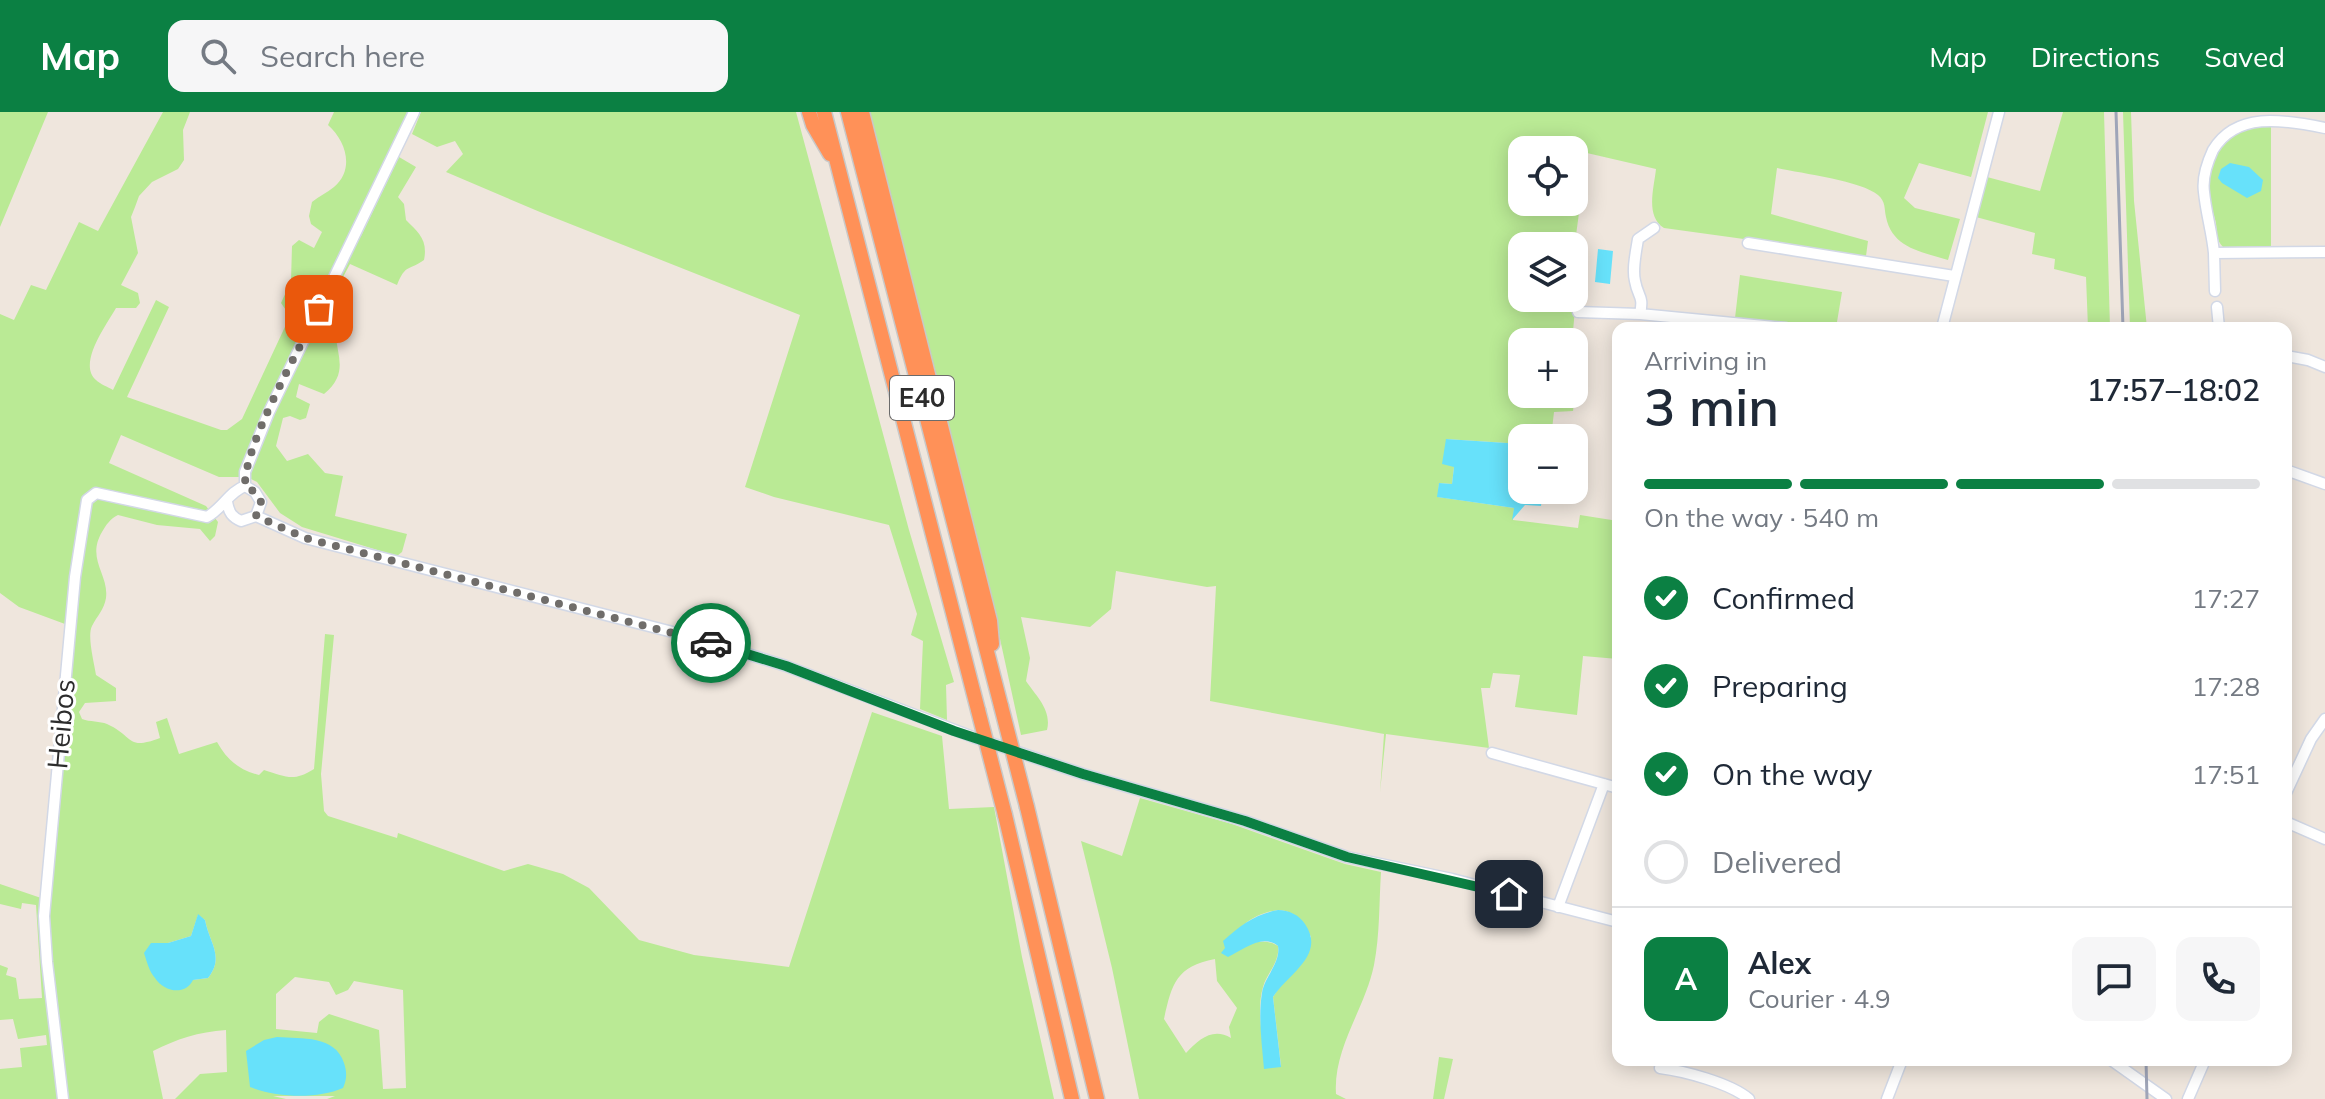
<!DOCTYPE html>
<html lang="en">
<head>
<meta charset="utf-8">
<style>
  body { margin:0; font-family:Mulish,sans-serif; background:#f6f6f7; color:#1f2937; height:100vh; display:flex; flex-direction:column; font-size:30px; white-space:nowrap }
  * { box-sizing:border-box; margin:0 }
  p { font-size:26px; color:#747a83 }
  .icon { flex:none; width:44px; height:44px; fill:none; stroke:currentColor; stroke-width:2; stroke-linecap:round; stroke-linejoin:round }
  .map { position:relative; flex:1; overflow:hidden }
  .panel { position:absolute; left:1612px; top:210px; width:680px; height:744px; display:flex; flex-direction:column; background:#fff; border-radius:16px; box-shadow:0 4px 20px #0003 }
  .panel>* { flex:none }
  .controls { position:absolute; left:1508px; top:24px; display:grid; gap:16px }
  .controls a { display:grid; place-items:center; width:80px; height:80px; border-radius:16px; background:#fff; box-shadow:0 4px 20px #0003; font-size:40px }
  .pin { position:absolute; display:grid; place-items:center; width:68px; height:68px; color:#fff; margin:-34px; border-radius:16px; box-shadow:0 4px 12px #0006 }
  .courier { position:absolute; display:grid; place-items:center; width:80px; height:80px; margin:-40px; border:6px solid #0b8043; border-radius:50%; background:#fff; color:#222; box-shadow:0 2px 10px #0007 }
  .head em { font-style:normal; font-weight:600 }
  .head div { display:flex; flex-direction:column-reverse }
  .head { display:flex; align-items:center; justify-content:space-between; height:136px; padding:0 32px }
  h1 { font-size:52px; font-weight:600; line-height:60px }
  .bar { display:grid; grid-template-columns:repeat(4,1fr); gap:12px 8px; align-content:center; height:96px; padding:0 32px }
  .bar i { height:10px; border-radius:6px; background:#e0e1e3 }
  .bar .selected { background:#0b8043 }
  .bar p { grid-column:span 4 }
  .line { display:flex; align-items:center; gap:20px; padding:0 32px; border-top:2px solid #e0e1e3 }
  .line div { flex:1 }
  .round { display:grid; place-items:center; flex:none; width:84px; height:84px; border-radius:16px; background:#f6f6f7 }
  ol { padding:0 32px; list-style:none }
  li { display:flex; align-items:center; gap:24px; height:88px }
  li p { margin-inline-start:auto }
  li .icon { padding:8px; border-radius:50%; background:#0b8043; color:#fff; stroke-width:4 }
  li:last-child { color:#747a83 }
  li i { width:44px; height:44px; border:4px solid #e0e1e3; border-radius:50% }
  header { display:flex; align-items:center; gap:48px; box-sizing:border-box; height:112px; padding:0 40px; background:#0b8043; color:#fff }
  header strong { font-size:38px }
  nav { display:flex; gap:44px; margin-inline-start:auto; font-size:28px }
  .search { width:560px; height:72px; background:#f6f6f7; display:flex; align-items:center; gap:20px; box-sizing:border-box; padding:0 28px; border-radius:16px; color:#747a83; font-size:30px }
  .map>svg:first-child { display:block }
</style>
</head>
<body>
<header>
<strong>Map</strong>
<div class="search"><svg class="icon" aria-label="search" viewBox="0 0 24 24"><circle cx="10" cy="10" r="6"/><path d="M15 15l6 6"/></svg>Search here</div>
<nav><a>Map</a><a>Directions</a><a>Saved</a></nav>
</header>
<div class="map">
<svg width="2325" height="987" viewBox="0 0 2325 987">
  <rect width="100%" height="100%" fill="#efe6dd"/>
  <path fill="#baea95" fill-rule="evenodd" d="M0 0H48L0 115Z
    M163 0H190L183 18 184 48 178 57 152 70 139 84 135 95 131 105 138 141 121 173 138 181 140 191 136 196H116C107 212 77 252 96 268 100 272 108 275 113 278L156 188 169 195 127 285 221 318H227L242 307 290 204 281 191 291 169 292 134 299 128 314 136 322 120 311 112 309 104 312 90C319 84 327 81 334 75 355 57 346 29 328 13L334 0H408L351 118 361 124 399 45 416 55 398 85 404 92 406 108C419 121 428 128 424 148 409 159 406 151 397 173L350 152 328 193 350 203C347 206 342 208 340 212 327 233 356 256 324 282L299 272 296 285 310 292 306 306 300 308 290 304 283 306 276 334 287 349 308 342 325 361 343 364 335 404 407 422 402 440 397 444 302 415 280 401 257 370 247 365H219L121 323 109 351 206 394 218 410 215 424 210 429 200 417 157 413 118 403C110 407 106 413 102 420 86 447 109 462 106 486 104 498 97 504 92 514 87 524 94 550 96 563L116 576V589L85 591 79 600 82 607C90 610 100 609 107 612 134 624 126 639 160 626L156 610 167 606 179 642 217 630C227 648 239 658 259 663L264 658C287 665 293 670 314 657L325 522 334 523 321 662 324 699 328 704 397 726 398 721 504 759 528 752 563 762 589 776 639 828 694 843 789 855 872 600 942 624 949 697 994 695 1022 845 1054 987H327L335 984H273L286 987H175L200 962 227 960 226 918C198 920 177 927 153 939L163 987H0V957L22 955 20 936 47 933 46 923 18 927 13 907 0 908V853L8 856 6 863 16 866 19 887 42 886 36 793 22 791 21 797 0 792V772L44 787 48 760 43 758 65 512 19 495 0 481V202L14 208 31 173 46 178 79 110 98 119ZM198 803 205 808C209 830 225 845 208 866L193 868 151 831H168L191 824ZM295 865 329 870 336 883 348 878 354 869 403 878 406 976 383 977 379 918 329 902 319 910 317 921 276 917V882Z
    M421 0H796L909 418 954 570 946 573 947 608 920 597 923 529 911 523 917 502 889 413 774 385 745 375 800 203 540 100 446 60 463 42 455 29 437 35 412 22Z
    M867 0H1988L1971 65 1919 51 1904 86 1915 96 1960 107 1948 148C1922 140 1892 136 1886 105 1884 96 1886 90 1878 83 1862 69 1800 61 1777 56L1771 102 1868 129 1866 144 1664 116C1645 104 1654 76 1656 57L1574 38H1522L1520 42 1522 46V90H1574V48L1584 64 1574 138V134H1522V186H1574V173L1577 176 1573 219 1582 220 1573 299 1554 300 1551 326H1522V332L1446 327 1454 355 1452 372 1439 371 1438 385 1514 396 1513 408 1578 416 1580 403 1618 409V547L1583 544 1577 603 1515 595 1520 563 1493 561 1490 576H1481L1489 636 1386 622 1380 680 1384 622 1210 589 1216 474 1207 475 1116 459 1111 497 1090 515 1021 505 1030 546 1026 569C1036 584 1052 598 1047 618L1021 623 995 504ZM1522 230H1574V282H1522Z
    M2063 0H2104L2110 216H2088L2086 165 2054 157 2055 147 2032 142 2035 121 1976 105 1987 65 2040 79Z
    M2123 0H2131L2134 89 2147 216H2130Z
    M2271 10V134L2223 135C2216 128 2217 121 2216 111 2214 101 2208 90 2207 80 2206 58 2218 36 2231 20Z
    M1740 163 1842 180 1836 216H1805L1735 206Z
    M1140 686 1232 712 1345 752 1381 760C1379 790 1380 823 1374 853 1365 897 1333 936 1336 982L1346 987H1139L1112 856 1081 729 1122 744ZM1278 798C1296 799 1304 810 1311 825L1273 885 1281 954 1263 939C1262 919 1257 895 1263 875 1267 861 1280 850 1278 834 1265 824 1240 834 1225 836 1239 814 1252 802 1278 798ZM1215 847 1217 869 1237 896 1229 915 1231 926C1213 915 1199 927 1186 941L1164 907C1172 871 1176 855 1215 847Z
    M1439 945 1453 947 1444 987H1433Z"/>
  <path fill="#67e1fa" d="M2230 51 2249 55 2263 68 2261 79 2247 86 2222 71 2218 66 2221 57Z
    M1598 137 1613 139 1610 172 1595 170Z
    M1446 327 1522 332V378H1543L1541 394 1525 393 1512 408 1514 396 1437 385 1439 371 1452 372 1454 355 1442 352Z
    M1278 798C1289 798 1299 803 1305 812 1326 843 1289 861 1273 885L1281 955 1264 957C1262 933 1258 905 1262 881 1264 865 1281 851 1278 834 1262 821 1243 838 1228 845L1221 841 1225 836 1223 829C1240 814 1255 802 1278 798Z
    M198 802 205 808C209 830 225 845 208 866L193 868C185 884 164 880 155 866 149 859 147 850 144 841L151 831H168L191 824Z
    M277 925C302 927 335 923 344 951 347 960 347 967 343 976 318 987 278 986 250 975L246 939 264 928Z"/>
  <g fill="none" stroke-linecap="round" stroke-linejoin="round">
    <defs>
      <path id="minor" d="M2325 16C2281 7 2236 0 2213 38 2207 51 2202 66 2204 80 2206 101 2212 120 2214 141L2325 140
        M1748 131 1954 164
        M2214 141 2215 179
        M2217 195 2219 216
        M1578 200 1640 202 1786 216
        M1640 202C1644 183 1638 186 1635 169 1632 157 1636 140 1638 127L1654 116
        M1942 216 1999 0
        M2286 244 2308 248 2325 255
        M2286 358 2325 372
        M245 374V360L269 300 414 0
        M227 390C229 401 232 405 241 409L256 404 261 390 255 380 245 374
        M256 404 305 426 696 526 786 554 973 625 1083 662 1245 709 1347 745 1452 767 1618 810
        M1492 641 1618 676
        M2286 681 2311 627 2325 607
        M2286 710 2325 727
        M1558 795 1604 672
        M1662 948 1660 956C1684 959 1730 971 1749 987
        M2111 948 2166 987
        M63 987 47 850 44 804 75 465 87 388 96 381 207 405C223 396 229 380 245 374
        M1887 987 1902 948
        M2188 987 2205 948"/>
      <path id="highway" d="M809 0 813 13 830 42
        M824 0 978 598
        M848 0 1001 594
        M862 0 990 509 992 532
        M1027 695 1097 987
        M1005 703 1072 987"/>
    </defs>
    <use href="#minor" stroke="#d2d8e6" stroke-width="13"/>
    <use href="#highway" stroke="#c8c8c8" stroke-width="17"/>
    <use href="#minor" stroke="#fff" stroke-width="10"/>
    <use href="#highway" stroke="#ff9158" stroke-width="14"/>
    <path stroke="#9fa5b8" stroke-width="3" d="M2116 0 2123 216
      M2146 948 2147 987"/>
    <defs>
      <path id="highway-bridge" d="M1001 594 1027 695
        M978 598 1005 703"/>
    </defs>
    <use href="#highway-bridge" stroke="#c8c8c8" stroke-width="17" stroke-linecap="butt"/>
    <use href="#highway-bridge" stroke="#ff9158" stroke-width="14"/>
  </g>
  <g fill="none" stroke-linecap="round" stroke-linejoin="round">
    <path stroke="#706d6a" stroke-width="8" stroke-dasharray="0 14.4" d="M319 197C299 238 244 333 245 374L255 380 261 390 256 404 305 426 711 531"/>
    <path stroke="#0b8043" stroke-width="10" d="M711 531 786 554 954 619 1083 662 1245 709 1347 745 1509 782"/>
  </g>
  <g text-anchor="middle" stroke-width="6" stroke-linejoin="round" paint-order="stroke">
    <rect fill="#fff" stroke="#6b6b6b" stroke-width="2" x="890" y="264" width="64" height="44" rx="6"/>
    <g font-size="26" font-weight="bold" fill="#2c2c2c">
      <text x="922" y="295">E40</text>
    </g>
    <g font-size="28" fill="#2c2c2c" stroke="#fff">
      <text transform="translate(61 612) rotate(-85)" y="10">Heibos</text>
    </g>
  </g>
</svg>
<div class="controls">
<a><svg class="icon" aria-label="locate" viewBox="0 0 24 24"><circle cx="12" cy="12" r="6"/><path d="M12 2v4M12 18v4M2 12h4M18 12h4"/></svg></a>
<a><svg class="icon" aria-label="layers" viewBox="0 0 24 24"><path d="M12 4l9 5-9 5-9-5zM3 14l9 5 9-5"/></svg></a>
<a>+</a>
<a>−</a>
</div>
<div class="pin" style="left:319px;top:197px;background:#ea580c"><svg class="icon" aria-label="bag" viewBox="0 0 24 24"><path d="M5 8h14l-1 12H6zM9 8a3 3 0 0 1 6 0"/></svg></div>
<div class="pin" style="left:1509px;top:782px;background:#1f2937"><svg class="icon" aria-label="home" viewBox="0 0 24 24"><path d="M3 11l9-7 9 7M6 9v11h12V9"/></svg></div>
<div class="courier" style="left:711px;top:531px"><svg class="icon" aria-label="car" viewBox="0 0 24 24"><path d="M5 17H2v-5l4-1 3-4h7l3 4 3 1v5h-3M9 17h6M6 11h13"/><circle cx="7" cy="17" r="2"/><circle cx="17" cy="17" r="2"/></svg></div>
<section class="panel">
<div class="head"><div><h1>3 min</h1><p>Arriving in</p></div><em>17:57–18:02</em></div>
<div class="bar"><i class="selected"></i><i class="selected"></i><i class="selected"></i><i></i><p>On the way · 540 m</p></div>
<ol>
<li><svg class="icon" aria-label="check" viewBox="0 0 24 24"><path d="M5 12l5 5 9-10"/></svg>Confirmed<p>17:27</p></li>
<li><svg class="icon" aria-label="check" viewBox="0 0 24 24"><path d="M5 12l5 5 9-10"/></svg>Preparing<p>17:28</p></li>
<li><svg class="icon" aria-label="check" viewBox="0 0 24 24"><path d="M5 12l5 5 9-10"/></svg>On the way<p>17:51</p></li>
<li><i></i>Delivered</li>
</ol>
<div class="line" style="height:144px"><b class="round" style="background:#0b8043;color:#fff">A</b><div><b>Alex</b><p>Courier · 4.9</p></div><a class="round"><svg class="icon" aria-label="chat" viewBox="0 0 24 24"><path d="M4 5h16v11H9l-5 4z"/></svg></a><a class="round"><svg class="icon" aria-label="phone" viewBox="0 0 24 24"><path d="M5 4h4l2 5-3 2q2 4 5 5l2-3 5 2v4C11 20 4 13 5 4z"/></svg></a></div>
</section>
</div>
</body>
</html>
